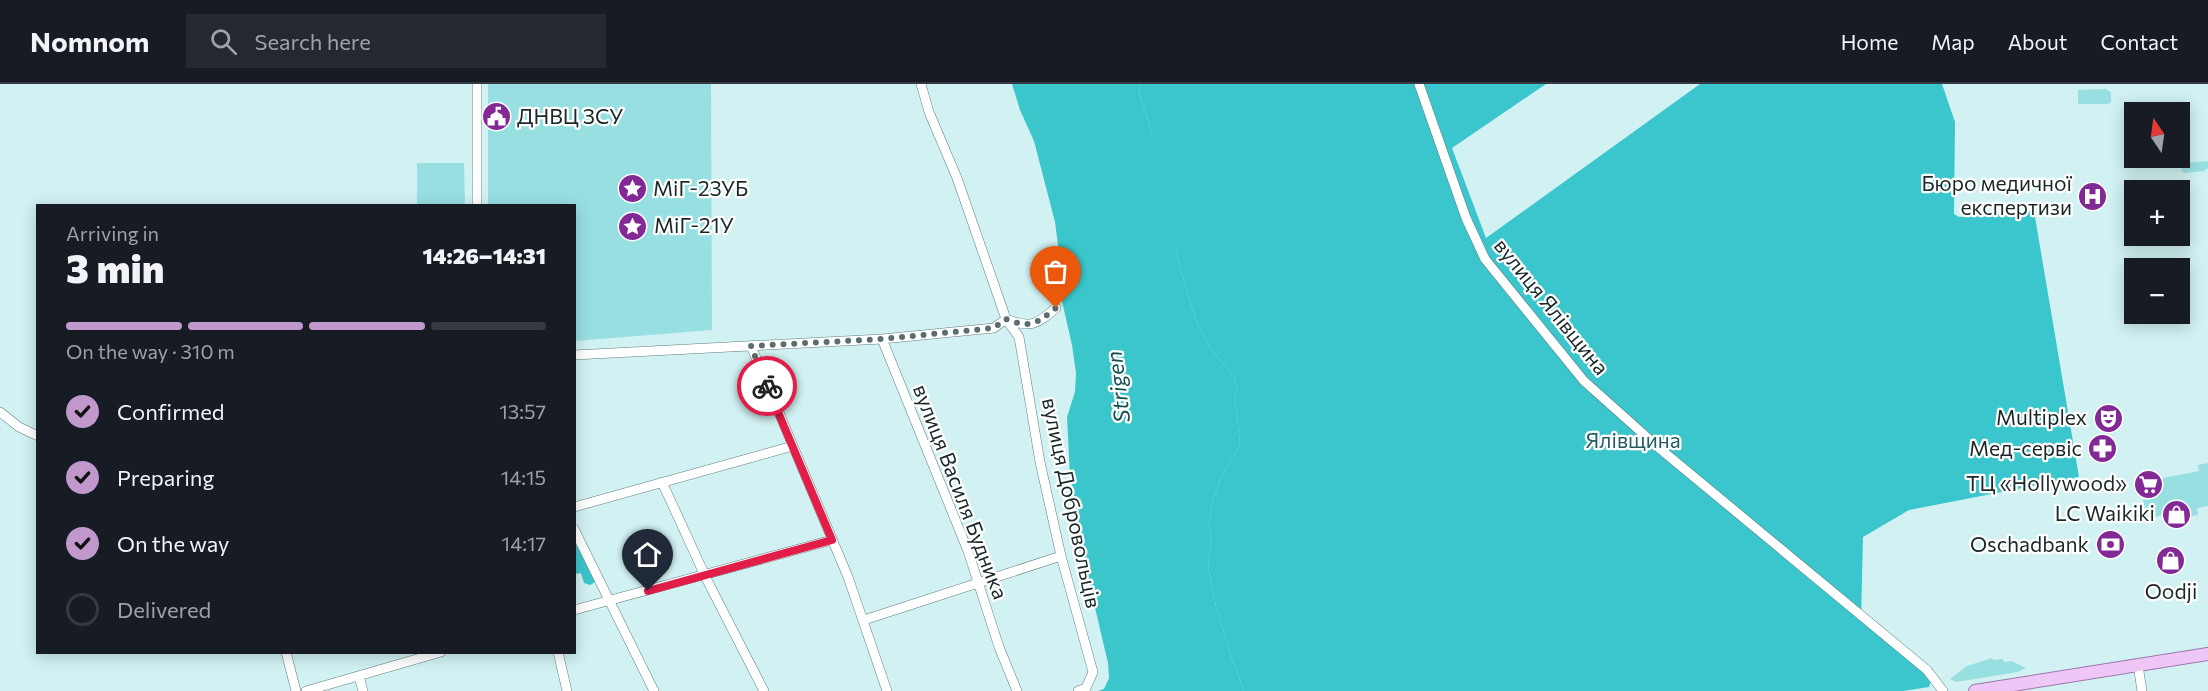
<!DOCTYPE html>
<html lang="en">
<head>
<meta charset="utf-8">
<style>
  body { margin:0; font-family:Commissioner,sans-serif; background:#242831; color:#f1f3f6; height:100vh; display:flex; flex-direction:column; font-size:22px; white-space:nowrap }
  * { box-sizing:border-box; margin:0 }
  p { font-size:20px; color:#9ea1a6 }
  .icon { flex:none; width:33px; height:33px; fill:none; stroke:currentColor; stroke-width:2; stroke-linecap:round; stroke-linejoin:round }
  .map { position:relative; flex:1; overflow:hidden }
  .details { position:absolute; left:36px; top:120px; width:540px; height:450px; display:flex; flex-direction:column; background:#171b24; border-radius:0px; box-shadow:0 3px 15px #0003 }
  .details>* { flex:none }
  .needle { width:39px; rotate:347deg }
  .fabs { position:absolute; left:2124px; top:18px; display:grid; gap:12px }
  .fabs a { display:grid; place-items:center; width:66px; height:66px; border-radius:0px; background:#171b24; box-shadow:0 3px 15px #0003; font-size:30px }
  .pin { position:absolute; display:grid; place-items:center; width:51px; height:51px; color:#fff; margin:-62px -26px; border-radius:50% 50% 50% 0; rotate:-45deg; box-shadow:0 0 6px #0007 }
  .pin .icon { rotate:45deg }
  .courier { position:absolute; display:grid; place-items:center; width:60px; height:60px; margin:-30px; border:4px solid #e11d48; border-radius:50%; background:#fff; color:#222; box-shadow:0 2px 8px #0007 }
  .overview em { font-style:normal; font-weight:800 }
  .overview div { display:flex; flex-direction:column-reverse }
  .overview { display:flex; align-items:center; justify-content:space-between; height:102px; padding:0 30px }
  h1 { font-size:39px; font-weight:800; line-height:45px }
  .bar { display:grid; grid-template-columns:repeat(4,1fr); gap:9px 6px; align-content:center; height:72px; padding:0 30px }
  .bar i { height:8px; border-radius:4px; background:#363941 }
  .bar .selected { background:#c098cb }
  .bar p { grid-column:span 4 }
  ol { padding:0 30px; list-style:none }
  li { display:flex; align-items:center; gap:18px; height:66px }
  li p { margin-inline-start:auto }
  li .icon { padding:6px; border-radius:50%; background:#c098cb; color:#111; stroke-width:4 }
  li:last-child { color:#9ea1a6 }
  li i { width:33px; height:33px; border:3px solid #363941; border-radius:50% }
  header { display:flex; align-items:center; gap:36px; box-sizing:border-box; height:84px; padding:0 30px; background:#171b24; border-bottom:2px solid #363941 }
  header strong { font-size:28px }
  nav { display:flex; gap:33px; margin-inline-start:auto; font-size:21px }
  .search { width:420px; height:54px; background:#242831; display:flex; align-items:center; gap:15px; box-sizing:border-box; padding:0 21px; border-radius:0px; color:#9ea1a6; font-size:22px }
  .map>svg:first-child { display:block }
</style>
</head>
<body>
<header>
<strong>Nomnom</strong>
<div class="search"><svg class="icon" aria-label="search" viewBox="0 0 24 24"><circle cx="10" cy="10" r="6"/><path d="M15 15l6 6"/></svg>Search here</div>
<nav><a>Home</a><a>Map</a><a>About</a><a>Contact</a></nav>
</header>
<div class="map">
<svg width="2208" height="607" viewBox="0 0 2208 607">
  <rect width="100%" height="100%" fill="#d1f1f2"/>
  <path fill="#98dfe2" d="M488 0H711L712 246 575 257 574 122 488 121Z
    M2106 5 2111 9V18L2108 20H2078V6Z
    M2208 77V84L2204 87 2184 89 2181 86 2185 79Z
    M417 79H464L465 121H417Z
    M2208 379V422L2197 424 2198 431 2164 438 2163 431 2155 433 2154 429 2146 430 2143 416 2151 415 2148 397 2199 387 2198 381Z
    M1992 574 1993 576 2003 575 2004 578 2012 577 2026 584 2018 588 1956 598 1950 595 1967 582Z"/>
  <path fill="#3ac6cc" d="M1139 0H1546L1452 64 1486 154 1700 0H1942L1955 38 1954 130 1959 133 2034 127 2079 393 1909 426 1863 453 1861 535 1932 593 1929 603 1903 607H1244L1230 569 1216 522 1208 483 1211 455 1209 437 1213 415 1222 392 1240 360 1235 313 1237 302 1234 293 1210 264 1198 241 1187 208 1177 171 1151 46 1140 12Z
    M574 454 595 498 590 501 584 499 581 489 575 490Z"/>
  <path fill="#3ac6cb" d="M1012 0H1139L1140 12 1151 46 1170 119 1177 171 1187 208 1198 241 1210 264 1234 293 1237 302 1235 313 1240 360 1222 392 1213 415 1209 437 1211 455 1208 483 1216 522 1230 569 1244 607H1098L1104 605 1109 594 1108 579 1085 481 1070 392 1067 333 1075 308 1076 289 1072 261 1058 200 1059 168 1055 138 1034 57 1020 26Z"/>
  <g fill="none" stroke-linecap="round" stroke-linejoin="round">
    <defs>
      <path id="minor" d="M921 0 929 28 957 94 1006 235 1019 253 1040 378 1061 472 1093 588 1086 604 1078 607
        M1419 0 1466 134 1485 175 1584 297 1659 364 1927 586 1943 607
        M477 122V0
        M882 255 968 467 999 563 1017 607
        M751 262 848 493 887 607
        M574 271 882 255 994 244 1006 235C1031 245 1037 240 1056 224
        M0 328 19 343 38 352
        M662 398 707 496 764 607
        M574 423 793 362
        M574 445 654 607
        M574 526 832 456
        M864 536 1061 472
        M286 568 296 607
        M558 568 567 607
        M2138 581 2142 607
        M359 592 363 607
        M306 607 441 568"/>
      <path id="major" d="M1975 607 2208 570"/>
    </defs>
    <use href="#minor" stroke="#5f7d7e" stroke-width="10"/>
    <use href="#major" stroke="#9d77ab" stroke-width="14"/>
    <use href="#minor" stroke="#fff" stroke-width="9"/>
    <use href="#major" stroke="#eec7f7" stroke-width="12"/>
  </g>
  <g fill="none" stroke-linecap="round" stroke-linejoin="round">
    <path stroke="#5b6e6f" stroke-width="6" stroke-dasharray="0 10.8" d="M767 302 751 262 882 255 994 244 1006 235C1031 245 1037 239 1056 224"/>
    <path stroke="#e11d48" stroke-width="8" d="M648 507 832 456 767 302"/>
  </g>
  <defs>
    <symbol id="civic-disc" viewBox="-11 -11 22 22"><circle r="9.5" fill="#832996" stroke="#fff"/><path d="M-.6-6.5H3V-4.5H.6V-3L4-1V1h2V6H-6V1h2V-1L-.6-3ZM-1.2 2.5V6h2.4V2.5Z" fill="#fff"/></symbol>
    <symbol id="sight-disc" viewBox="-11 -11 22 22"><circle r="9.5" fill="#832996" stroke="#fff"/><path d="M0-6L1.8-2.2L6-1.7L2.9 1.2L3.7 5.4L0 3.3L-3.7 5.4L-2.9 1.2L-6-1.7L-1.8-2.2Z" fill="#fff"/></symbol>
    <symbol id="hospital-disc" viewBox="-11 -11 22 22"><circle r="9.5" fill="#832996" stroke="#fff"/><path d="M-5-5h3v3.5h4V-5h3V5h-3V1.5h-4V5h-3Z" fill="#fff"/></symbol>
    <symbol id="theatre-disc" viewBox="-11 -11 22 22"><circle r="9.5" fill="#832996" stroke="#fff"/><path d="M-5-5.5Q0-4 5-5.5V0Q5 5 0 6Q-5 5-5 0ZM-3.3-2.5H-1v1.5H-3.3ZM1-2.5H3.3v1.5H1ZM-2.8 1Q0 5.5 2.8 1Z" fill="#fff"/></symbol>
    <symbol id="pharmacy-disc" viewBox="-11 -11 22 22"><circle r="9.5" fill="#832996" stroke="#fff"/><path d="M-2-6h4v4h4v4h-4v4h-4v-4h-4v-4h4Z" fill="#fff"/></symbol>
    <symbol id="supermarket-disc" viewBox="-11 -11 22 22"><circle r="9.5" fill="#832996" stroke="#fff"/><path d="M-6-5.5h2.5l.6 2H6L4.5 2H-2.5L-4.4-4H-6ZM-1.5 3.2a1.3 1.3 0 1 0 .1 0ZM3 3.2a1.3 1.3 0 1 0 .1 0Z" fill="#fff"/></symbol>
    <symbol id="shop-disc" viewBox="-11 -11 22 22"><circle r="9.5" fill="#832996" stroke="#fff"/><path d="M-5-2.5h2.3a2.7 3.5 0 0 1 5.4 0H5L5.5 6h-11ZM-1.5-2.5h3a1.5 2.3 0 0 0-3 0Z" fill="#fff"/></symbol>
    <symbol id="bank-disc" viewBox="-11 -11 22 22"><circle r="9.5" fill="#832996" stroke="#fff"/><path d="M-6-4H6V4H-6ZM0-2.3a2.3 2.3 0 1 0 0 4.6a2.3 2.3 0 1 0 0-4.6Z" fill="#fff"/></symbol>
  </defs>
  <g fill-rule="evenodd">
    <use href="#civic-disc" x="480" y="16" width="33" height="33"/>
    <use href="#sight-disc" x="616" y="88" width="33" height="33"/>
    <use href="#hospital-disc" x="2076" y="96" width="33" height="33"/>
    <use href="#sight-disc" x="616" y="126" width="33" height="33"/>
    <use href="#theatre-disc" x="2092" y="318" width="33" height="33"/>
    <use href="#pharmacy-disc" x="2086" y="348" width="33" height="33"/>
    <use href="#supermarket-disc" x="2132" y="384" width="33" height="33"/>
    <use href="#shop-disc" x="2160" y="414" width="33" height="33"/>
    <use href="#bank-disc" x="2094" y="444" width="33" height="33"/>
    <use href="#shop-disc" x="2154" y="460" width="33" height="33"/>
  </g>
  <g text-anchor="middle" stroke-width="4.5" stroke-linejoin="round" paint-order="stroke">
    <g font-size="21" fill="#1b2828" stroke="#fff" text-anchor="end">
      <text x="517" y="40" text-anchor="start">ДНВЦ ЗСУ</text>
      <text x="2072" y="107">Бюро медичної<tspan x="2072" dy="24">експертизи</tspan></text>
      <text x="653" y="112" text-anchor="start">МіГ-23УБ</text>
      <text x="654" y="149" text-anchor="start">МіГ-21У</text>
      <text x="2087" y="341">Multiplex</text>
      <text x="2082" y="372">Мед-сервіс</text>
      <text x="2127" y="407">ТЦ «Hollywood»</text>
      <text x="2155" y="437">LC Waikiki</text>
      <text x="2089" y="468">Oschadbank</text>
      <text x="2171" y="515" text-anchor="middle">Oodji</text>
    </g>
    <g font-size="21" fill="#1b2828" stroke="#fff">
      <text transform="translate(1551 223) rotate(51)" y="7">вулиця Ялівщина</text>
      <text transform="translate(960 408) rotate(69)" y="7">вулиця Василя Будника</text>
      <text transform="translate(1071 419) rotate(78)" y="7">вулиця Добровольців</text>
    </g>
    <g font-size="21" fill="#265e60" stroke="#fff">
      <text x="1633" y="364">Ялівщина</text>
    </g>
    <g font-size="22" font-style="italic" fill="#144f51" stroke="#fff">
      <text transform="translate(1118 303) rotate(-97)" y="8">Strigen</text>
    </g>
  </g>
</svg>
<div class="fabs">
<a><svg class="needle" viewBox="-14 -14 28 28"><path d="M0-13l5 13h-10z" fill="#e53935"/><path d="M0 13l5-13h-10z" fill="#9ea1a6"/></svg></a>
<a>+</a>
<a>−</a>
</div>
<div class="pin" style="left:1056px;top:224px;background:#ea580c"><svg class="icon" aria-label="bag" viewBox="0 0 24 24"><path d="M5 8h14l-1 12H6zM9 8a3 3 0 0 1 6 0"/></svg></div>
<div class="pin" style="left:648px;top:507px;background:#1f2937"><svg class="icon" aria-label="home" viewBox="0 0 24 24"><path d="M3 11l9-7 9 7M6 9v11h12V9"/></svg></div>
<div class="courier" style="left:767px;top:302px"><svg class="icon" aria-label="bike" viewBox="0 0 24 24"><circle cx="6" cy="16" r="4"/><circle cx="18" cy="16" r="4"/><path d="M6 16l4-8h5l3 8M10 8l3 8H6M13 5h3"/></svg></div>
<section class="details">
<div class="overview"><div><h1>3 min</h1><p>Arriving in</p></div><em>14:26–14:31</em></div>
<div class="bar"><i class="selected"></i><i class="selected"></i><i class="selected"></i><i></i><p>On the way · 310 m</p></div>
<ol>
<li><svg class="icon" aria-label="check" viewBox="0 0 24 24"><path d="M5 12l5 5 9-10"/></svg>Confirmed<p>13:57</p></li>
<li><svg class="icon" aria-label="check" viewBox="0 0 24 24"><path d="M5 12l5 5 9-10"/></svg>Preparing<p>14:15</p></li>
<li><svg class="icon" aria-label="check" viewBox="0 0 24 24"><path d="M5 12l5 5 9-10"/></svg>On the way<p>14:17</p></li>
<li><i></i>Delivered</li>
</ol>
</section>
</div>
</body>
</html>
